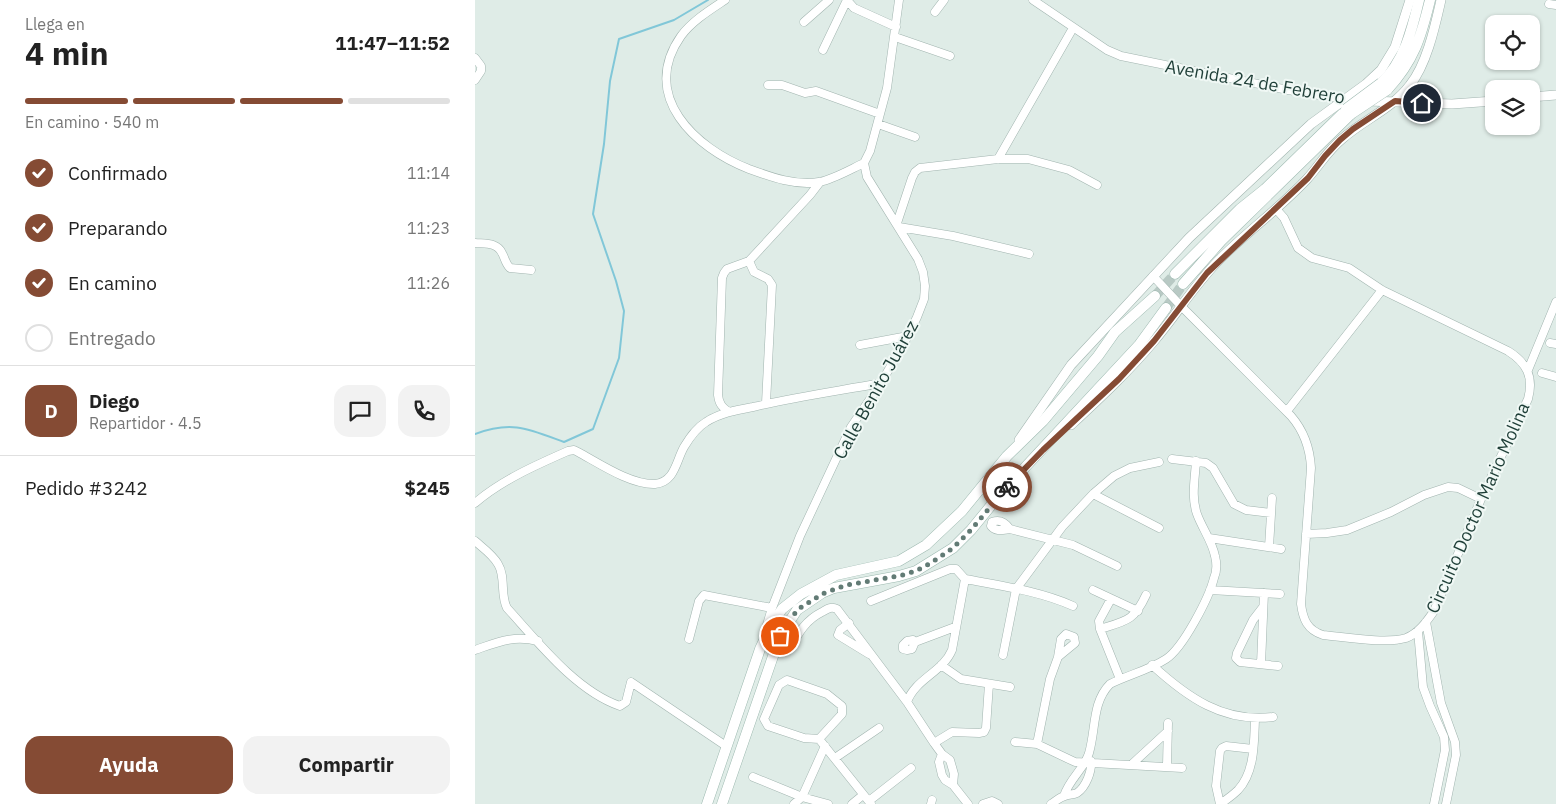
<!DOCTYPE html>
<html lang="es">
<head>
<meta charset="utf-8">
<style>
  body { margin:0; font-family:"IBM Plex Sans",sans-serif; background:#f2f2f2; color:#222; height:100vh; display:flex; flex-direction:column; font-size:19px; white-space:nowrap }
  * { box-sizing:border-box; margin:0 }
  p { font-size:16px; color:#767676 }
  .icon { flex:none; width:28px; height:28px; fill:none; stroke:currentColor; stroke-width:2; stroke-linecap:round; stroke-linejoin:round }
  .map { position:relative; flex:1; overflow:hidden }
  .side { display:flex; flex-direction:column; background:#fff; width:475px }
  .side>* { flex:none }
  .buttons { position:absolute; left:1010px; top:15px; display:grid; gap:10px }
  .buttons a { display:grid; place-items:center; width:55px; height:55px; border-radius:10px; background:#fff; box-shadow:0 1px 4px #0004; font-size:25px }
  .pin { position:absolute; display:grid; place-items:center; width:42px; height:42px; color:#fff; margin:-21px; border:2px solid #fff; border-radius:50%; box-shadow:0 1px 5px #0007 }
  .courier { position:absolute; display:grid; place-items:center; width:50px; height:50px; margin:-25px; border:4px solid #854b34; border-radius:50%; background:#fff; color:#222; box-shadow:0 1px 6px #0007 }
  .overview em { font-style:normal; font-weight:800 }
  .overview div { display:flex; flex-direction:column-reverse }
  .overview { display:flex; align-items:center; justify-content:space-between; height:85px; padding:0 25px }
  h1 { font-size:32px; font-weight:800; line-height:38px }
  .bar { display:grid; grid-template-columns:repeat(4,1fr); gap:8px 5px; align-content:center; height:60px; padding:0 25px }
  .bar i { height:6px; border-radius:4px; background:#e0e0e0 }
  .bar .on { background:#854b34 }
  .bar p { grid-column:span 4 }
  .line { display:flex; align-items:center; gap:12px; padding:0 25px; border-top:1px solid #e0e0e0 }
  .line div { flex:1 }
  .round { display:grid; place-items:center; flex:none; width:52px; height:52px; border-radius:15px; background:#f2f2f2 }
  ol { padding:0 25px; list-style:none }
  li { display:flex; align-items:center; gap:15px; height:55px }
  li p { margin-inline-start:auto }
  li .icon { padding:5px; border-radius:50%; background:#854b34; color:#fff; stroke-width:4 }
  li:last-child { color:#767676 }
  li i { width:28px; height:28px; border:2px solid #e0e0e0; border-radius:50% }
  .cta { display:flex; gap:10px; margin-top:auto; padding:10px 25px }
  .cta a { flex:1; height:58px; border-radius:15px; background:#854b34; color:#fff; font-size:20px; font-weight:800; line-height:58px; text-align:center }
  .cta a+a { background:#f2f2f2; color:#222 }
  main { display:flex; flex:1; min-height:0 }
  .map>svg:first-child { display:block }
</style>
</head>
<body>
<main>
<section class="side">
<div class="overview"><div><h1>4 min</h1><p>Llega en</p></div><em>11:47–11:52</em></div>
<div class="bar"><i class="on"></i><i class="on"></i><i class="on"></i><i></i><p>En camino · 540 m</p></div>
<ol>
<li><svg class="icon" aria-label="check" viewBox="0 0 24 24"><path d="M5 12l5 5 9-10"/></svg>Confirmado<p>11:14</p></li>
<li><svg class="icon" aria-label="check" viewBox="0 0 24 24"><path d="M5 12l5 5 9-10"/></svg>Preparando<p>11:23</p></li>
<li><svg class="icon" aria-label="check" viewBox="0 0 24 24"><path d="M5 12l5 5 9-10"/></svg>En camino<p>11:26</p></li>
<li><i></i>Entregado</li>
</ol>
<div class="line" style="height:90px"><b class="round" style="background:#854b34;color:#fff">D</b><div><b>Diego</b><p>Repartidor · 4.5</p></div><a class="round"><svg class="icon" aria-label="chat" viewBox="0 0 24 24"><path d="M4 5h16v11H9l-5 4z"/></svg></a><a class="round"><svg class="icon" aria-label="phone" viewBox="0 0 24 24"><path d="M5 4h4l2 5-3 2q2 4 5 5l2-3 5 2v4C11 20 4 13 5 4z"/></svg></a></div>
<div class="line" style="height:65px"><div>Pedido #3242</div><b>$245</b></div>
<div class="cta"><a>Ayuda</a><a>Compartir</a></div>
</section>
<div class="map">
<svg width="1081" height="804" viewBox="0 0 1081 804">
  <rect width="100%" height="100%" fill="#dfece7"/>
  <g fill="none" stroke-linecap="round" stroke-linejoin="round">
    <path stroke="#81c7d8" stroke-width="2" d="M0 434C37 420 54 429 89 442L118 429 144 358 149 311 141 281 118 214 129 144 135 81 144 39 199 20 233 0"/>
    <path stroke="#b8c9c4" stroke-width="10" stroke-dasharray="10 5" stroke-linecap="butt" d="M680 296 700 274
      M691 308 708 284"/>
    <defs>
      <path id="minor" d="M250 0C235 10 217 21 206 36 164 96 220 148 274 169 296 177 320 186 344 182 357 180 376 169 389 163
        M372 0 379 8 421 27
        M558 0 632 50 646 56 813 90 869 99
        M1074 4 1081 5
        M460 12 469 0
        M329 22 354 0
        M420 37 475 56
        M348 50 372 0
        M0 58 6 66V71L0 80
        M293 85H307L330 93 341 91 405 114
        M403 124 440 137
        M523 159 598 28
        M422 223 437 178 440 172 445 168 523 159H553L594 170 622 185
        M424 227 478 236 554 254
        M0 243C10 244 22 242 27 253 30 258 30 263 35 268L56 270
        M274 261 279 272 293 279 297 285 291 403
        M678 276 706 306 816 416C829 431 835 448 836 468L826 604C828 619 832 630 848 635 870 637 911 644 931 638 944 633 952 621 959 611L1006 499 1053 399C1059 377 1052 363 1033 351L907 290 874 268 837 258 823 248 809 218 801 209
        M1075 343 1081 344
        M385 345 433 336
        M1053 370 1081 302
        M1067 373 1081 377
        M812 411 907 290
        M254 412C247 407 244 404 243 395L247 278 249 273 252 269 274 261 335 195 345 182
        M697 459 731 463 738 468 759 504 771 510 796 513
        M618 494 684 528
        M0 503C27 480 61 465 93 451L99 450 103 452C125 464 156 485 180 484 200 482 201 461 209 447 215 437 221 428 231 422 245 413 262 410 278 407 320 397 363 391 406 383
        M535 529C530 522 525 519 517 522L516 526C521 532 527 530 535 529L598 545 642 566
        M831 534 852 533 872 530 916 512 949 495 973 487 983 488 1006 499
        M734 538 806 549
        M0 541C8 548 18 555 23 564 31 577 25 595 32 608 63 642 101 691 145 706L151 702 156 682 251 746
        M794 547 797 498
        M490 579C527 586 564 591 598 606
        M618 590 663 611
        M735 590 805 594
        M636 599 624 621 625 629 645 679
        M396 601 475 569H481L490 579
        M788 607 778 620 762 653 761 658 765 662 803 666
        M951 622 966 703 980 742 981 755 971 804
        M374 623 365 630 363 635 394 654
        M291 628 297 608 325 536 376 427 406 383 433 336 442 317 449 299 450 286 448 272 443 259 392 177 389 163 395 151 412 88 424 0
        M625 629C651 621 659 621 671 595
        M943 631 948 687 955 706 969 737 970 750 959 804
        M214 639 224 601 229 595 297 608
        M440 642 437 649 432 650 428 649V645L432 641 438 640 440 642 480 627
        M316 647C324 632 331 620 347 612 352 609 356 606 362 609L432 702 459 743 467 754 475 760 479 774 478 785
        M0 650C23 642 38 635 63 641
        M528 655 541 589 587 527 618 494 639 476 655 468 684 462
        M786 664 789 593
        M466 665 486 679 535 687
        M677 665C712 697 748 723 798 717
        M312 680 352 694 367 706V714L344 739 329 738 293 726 289 719 304 685Z
        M432 702C440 679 468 672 477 650L490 579
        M344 739 396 804
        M540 742 562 744 600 762 707 768
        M459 743 477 732 504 733 509 732 511 728 514 684
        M562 744 575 679 583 657 586 639 591 634 599 637 600 643 583 657
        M467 754 464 762 467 775 470 780 478 785 493 804
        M360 758 404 728
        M656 765 693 731
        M692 766 693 723
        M278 777 327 797 353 804
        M589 796C594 779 610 768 614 753 621 729 617 702 635 684 653 675 674 670 691 659 708 648 734 598 739 578 742 571 742 564 740 556 737 541 727 528 722 514 716 497 720 479 721 461
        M394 801 436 768
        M319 804 327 797 350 746
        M377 804 388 795
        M456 804 457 800
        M508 804 517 801 523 804
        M576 804C581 801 585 797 590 796 594 794 598 795 602 793 611 787 617 771 616 761
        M745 804C751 800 758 795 763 790 780 772 779 742 780 719
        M745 804 741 786 745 751 747 748 751 746 778 749"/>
      <path id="tertiary" d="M1056 97 1081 95
        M894 101 977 104 1019 101
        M596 425C625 398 653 372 679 341 702 314 720 284 745 259 773 231 805 208 832 179 844 166 853 150 867 139 888 120 917 109 935 85 952 64 960 26 966 0
        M544 440 596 365 714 238 836 124 891 84 906 70 920 47 935 0"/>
      <path id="secondary" d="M906 83C929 62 937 30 944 0
        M912 90C939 61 946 37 955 0
        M700 274 765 209 790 189 867 114
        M708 284 746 241 876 114
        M232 804 285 649 297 624 307 609 326 594 361 575 424 561 451 545 487 511 532 456 568 421 623 356 640 332 680 296
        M247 804 305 636 322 610 347 593 359 588 424 576 441 571 478 548 496 530 527 492 664 345 691 308"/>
    </defs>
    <use href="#minor" stroke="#a1b4af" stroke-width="9"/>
    <use href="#tertiary" stroke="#a1b4af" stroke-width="10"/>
    <use href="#secondary" stroke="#9db9b0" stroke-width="11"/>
    <use href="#minor" stroke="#fff" stroke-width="8"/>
    <use href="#tertiary" stroke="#fff" stroke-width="9"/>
    <use href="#secondary" stroke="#fff" stroke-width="10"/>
    <defs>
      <path id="secondary-bridge" d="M871 109 906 83
        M876 114 912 90"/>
    </defs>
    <use href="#secondary-bridge" stroke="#9db9b0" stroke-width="11" stroke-linecap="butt"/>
    <use href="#secondary-bridge" stroke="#fff" stroke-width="10"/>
  </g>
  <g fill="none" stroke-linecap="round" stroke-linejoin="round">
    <path stroke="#627b75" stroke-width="5" stroke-dasharray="0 9" d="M305 636 322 610 347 594 371 585 424 576 441 571 456 563 478 548 496 530 532 487"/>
    <path stroke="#854b34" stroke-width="6" d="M532 487 568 450 644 379 679 341 732 273 833 178 850 156 865 140 878 129 920 101 947 103"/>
  </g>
  <g text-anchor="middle" stroke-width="4" stroke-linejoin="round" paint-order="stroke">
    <g font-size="18" fill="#1e3e37" stroke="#f0f8f5">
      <text transform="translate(780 82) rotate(10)" y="6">Avenida 24 de Febrero</text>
      <text transform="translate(401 390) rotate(-61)" y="6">Calle Benito Juárez</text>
      <text transform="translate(1003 508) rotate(-66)" y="6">Circuito Doctor Mario Molina</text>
    </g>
  </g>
</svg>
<div class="buttons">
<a><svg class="icon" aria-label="locate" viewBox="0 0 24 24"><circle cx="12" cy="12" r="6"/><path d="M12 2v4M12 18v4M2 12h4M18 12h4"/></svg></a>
<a><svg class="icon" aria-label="layers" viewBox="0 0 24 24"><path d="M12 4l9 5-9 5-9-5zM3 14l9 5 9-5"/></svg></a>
</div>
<div class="pin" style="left:305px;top:636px;background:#ea580c"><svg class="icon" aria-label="bag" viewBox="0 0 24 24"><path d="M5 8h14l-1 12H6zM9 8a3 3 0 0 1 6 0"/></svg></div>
<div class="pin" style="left:947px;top:103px;background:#1f2937"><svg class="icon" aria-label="home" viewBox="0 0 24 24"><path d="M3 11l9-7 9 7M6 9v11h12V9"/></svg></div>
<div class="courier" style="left:532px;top:487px"><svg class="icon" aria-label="bike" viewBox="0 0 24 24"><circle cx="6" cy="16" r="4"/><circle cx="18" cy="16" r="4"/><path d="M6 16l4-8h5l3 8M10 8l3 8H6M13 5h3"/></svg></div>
</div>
</main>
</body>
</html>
